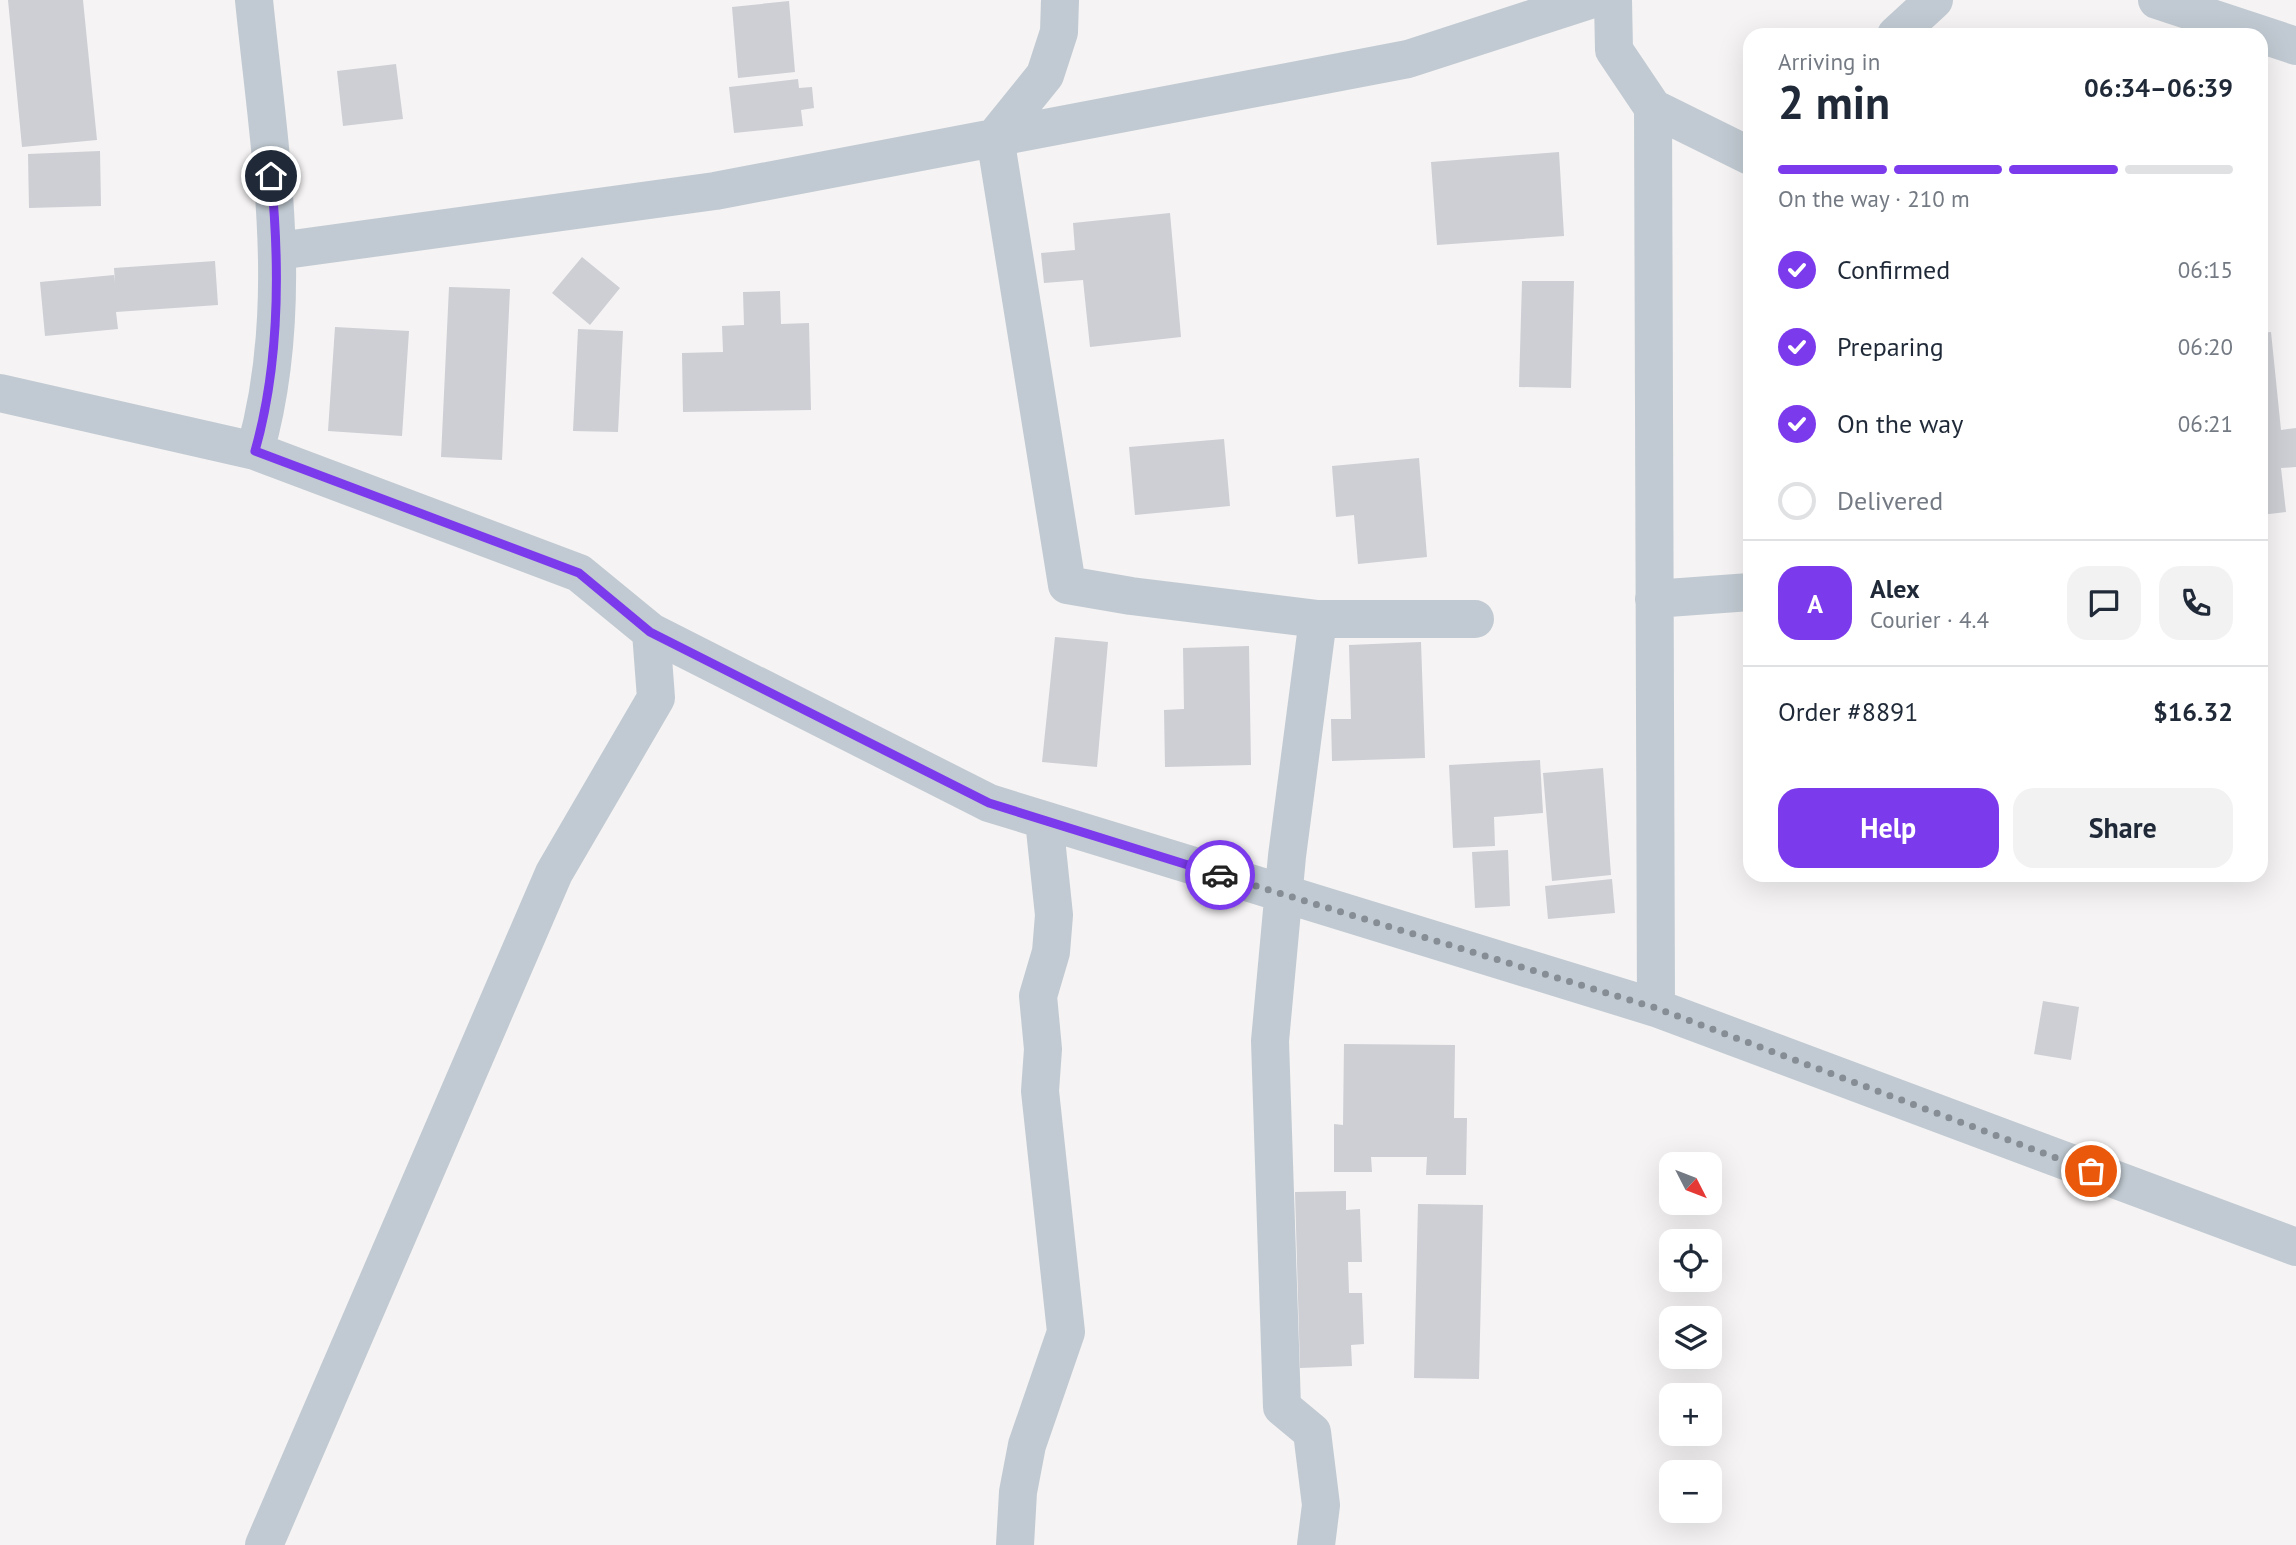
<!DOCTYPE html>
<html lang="en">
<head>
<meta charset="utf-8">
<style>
  body { margin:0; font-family:"PT Sans",sans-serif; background:#f2f2f3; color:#1f2937; height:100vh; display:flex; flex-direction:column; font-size:26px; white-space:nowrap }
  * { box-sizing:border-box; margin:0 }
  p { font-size:23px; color:#747a83 }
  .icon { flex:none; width:38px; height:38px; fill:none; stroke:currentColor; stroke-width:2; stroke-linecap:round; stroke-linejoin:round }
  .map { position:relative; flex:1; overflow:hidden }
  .sheet { position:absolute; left:1743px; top:28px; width:525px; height:854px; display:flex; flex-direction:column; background:#fff; border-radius:21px; box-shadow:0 7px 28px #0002 }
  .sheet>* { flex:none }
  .needle { width:46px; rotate:132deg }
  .buttons { position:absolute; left:1659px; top:1152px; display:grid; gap:14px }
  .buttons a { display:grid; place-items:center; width:63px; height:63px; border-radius:14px; background:#fff; box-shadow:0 7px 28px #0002; font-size:35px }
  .pin { position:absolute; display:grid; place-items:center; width:60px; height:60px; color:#fff; margin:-30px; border:4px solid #fff; border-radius:50%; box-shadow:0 2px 7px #0007 }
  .courier { position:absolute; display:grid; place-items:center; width:70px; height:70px; margin:-35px; border:5px solid #7c3aed; border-radius:50%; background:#fff; color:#222; box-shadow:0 2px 9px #0007 }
  .overview em { font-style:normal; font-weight:800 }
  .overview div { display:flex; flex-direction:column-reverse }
  .overview { display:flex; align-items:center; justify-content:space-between; height:119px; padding:0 35px }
  h1 { font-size:46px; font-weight:800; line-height:52px }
  .bar { display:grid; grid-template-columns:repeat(4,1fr); gap:10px 7px; align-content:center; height:84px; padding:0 35px }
  .bar i { height:9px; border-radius:5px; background:#e0e1e3 }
  .bar .current { background:#7c3aed }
  .bar p { grid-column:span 4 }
  .line { display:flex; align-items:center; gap:18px; padding:0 35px; border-top:2px solid #e0e1e3 }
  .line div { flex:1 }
  .round { display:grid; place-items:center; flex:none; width:74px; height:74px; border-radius:21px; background:#f2f2f3 }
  ol { padding:0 35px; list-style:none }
  li { display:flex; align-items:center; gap:21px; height:77px }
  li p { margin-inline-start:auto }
  li .icon { padding:7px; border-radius:50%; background:#7c3aed; color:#fff; stroke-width:4 }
  li:last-child { color:#747a83 }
  li i { width:38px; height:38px; border:4px solid #e0e1e3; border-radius:50% }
  .cta { display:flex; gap:14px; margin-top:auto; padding:14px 35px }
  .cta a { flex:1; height:80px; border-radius:21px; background:#7c3aed; color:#fff; font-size:28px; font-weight:800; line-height:80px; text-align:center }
  .cta a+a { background:#f2f2f3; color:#1f2937 }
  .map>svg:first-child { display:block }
</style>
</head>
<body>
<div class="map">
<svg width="2296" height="1545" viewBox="0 0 2296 1545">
  <rect width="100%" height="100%" fill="#f5f3f3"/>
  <path fill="#cdcfd5" d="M8 0H83L97 140 22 147Z
    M789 1 795 72 738 78 732 7Z
    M396 64 403 119 343 126 337 71Z
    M798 79 799 88 812 87 814 108 801 110 803 126 734 133 729 87Z
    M100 151 101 206 29 208 28 154Z
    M1559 152 1564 236 1437 245 1431 162Z
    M1170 213 1181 337 1090 347 1083 280 1044 283 1041 253 1075 250 1073 223Z
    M582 257 620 288 590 325 552 293Z
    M215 261 218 305 116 312 118 329 45 336 40 282 114 275 115 283 114 268Z
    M1522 281H1574L1571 388 1519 387Z
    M449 287 510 289 502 460 441 457Z
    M780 291 781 324 809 323 811 410 683 412 682 353 723 352 722 326 744 325 743 292Z
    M335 327 409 331 402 436 328 431Z
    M578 329 623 331 618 432 573 431Z
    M2271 332 2281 430 2296 428V467L2281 468 2286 512 2261 515V333Z
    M1224 439 1230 506 1135 515 1129 447Z
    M1419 458 1427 557 1358 564 1354 515 1336 517 1332 466Z
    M1055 637 1108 642 1097 767 1042 762Z
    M1421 642 1425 758 1332 761 1331 719H1351L1349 645Z
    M1249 646 1251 765 1165 767 1164 710 1184 709 1183 648Z
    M1540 760 1543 813 1494 817 1495 846 1453 848 1449 765Z
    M1603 768 1611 875 1552 881 1543 773Z
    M1508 850 1510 906 1475 908 1472 852Z
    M1612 879 1615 913 1548 919 1545 886Z
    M2043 1001 2079 1007 2071 1060 2034 1054Z
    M1344 1044 1455 1045 1454 1118H1467L1466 1175H1426L1427 1157H1371L1372 1172H1334V1124L1343 1125Z
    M1346 1191V1210L1360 1209 1362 1262H1348L1349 1293H1362L1364 1344 1351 1345 1352 1366 1300 1368 1295 1192Z
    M1418 1204 1483 1205 1479 1379 1414 1378Z"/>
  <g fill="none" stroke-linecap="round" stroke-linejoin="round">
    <path stroke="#c1cad2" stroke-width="38" d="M254 0C269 149 297 304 255 451L579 573 651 632 656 698 554 873 264 1545
      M1060 0 1059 32 1045 75 995 137 1067 585 1131 596 1318 619 1287 856 1270 1041 1282 1407 1312 1432 1321 1505 1316 1545
      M1613 0 1614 50 1653 108 1656 1008
      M2157 0 2296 46
      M1896 35 1934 0
      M1653 108 1750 156
      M278 251 715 191 1408 59 1590 0
      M0 393 255 451
      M1654 599 1750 592
      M1318 619H1475
      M651 632 989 803 1656 1008 2296 1247
      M1015 1545 1018 1492 1027 1445 1066 1332 1040 1091 1043 1049 1038 996 1051 952 1054 915 1044 820"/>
  </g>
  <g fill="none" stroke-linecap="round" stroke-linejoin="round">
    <path stroke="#868d94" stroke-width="7" stroke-dasharray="0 12.6" d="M1220 875 1656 1008 2091 1171"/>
    <path stroke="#7c3aed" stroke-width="9" d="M271 176C280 266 280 363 255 451L579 573 650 632 989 803 1220 875"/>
  </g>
</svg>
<div class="buttons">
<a><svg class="needle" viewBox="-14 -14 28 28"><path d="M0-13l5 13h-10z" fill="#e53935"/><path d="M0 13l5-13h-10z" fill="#747a83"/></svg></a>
<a><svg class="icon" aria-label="locate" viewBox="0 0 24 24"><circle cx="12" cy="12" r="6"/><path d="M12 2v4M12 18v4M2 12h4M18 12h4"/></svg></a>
<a><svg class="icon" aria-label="layers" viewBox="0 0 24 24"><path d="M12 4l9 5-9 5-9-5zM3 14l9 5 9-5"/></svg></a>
<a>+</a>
<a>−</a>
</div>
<div class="pin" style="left:2091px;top:1171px;background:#ea580c"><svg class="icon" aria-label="bag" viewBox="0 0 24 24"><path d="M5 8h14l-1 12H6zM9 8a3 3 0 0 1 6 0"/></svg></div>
<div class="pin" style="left:271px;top:176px;background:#1f2937"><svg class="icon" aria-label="home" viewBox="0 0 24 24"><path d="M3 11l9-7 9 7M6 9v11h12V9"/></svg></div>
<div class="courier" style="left:1220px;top:875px"><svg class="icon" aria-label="car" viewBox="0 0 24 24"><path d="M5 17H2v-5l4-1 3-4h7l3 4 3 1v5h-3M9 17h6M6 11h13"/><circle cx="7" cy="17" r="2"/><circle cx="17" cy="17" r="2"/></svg></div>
<section class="sheet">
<div class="overview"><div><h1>2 min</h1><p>Arriving in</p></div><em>06:34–06:39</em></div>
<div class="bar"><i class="current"></i><i class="current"></i><i class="current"></i><i></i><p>On the way · 210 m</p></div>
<ol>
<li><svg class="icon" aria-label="check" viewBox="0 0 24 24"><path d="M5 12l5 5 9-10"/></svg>Confirmed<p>06:15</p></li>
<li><svg class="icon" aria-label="check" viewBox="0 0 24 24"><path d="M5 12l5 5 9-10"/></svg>Preparing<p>06:20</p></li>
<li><svg class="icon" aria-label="check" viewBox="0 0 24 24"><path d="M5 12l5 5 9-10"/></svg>On the way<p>06:21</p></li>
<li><i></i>Delivered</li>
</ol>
<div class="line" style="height:126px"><b class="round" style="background:#7c3aed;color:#fff">A</b><div><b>Alex</b><p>Courier · 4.4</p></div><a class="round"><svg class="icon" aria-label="chat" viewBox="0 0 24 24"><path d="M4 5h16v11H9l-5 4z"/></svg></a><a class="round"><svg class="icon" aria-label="phone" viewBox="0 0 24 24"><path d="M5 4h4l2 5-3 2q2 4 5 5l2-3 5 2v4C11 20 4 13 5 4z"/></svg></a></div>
<div class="line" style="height:91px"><div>Order #8891</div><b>$16.32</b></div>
<div class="cta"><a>Help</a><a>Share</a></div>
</section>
</div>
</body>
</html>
